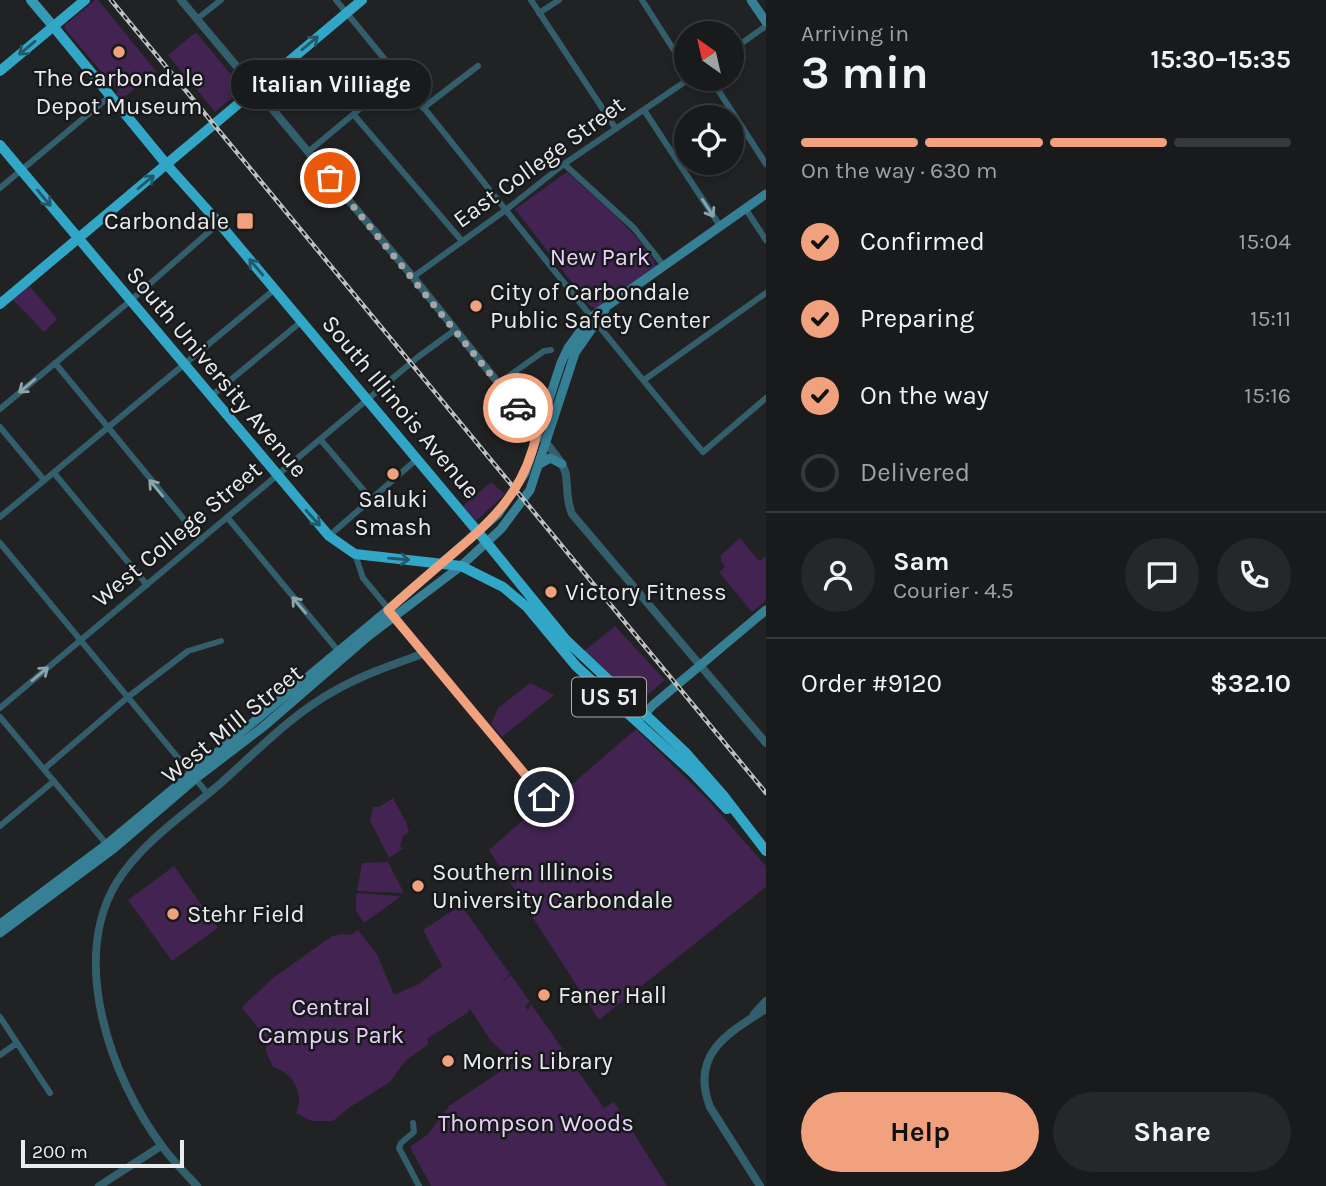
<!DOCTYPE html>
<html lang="en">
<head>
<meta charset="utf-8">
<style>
  body { margin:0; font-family:Karla,sans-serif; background:#262728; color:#f1f3f6; height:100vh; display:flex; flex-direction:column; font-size:26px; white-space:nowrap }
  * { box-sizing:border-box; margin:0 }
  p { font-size:23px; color:#9fa1a3 }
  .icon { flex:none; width:38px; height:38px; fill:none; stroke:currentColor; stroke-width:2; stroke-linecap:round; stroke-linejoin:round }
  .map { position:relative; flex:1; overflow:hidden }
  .drawer { display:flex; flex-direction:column; background:#191a1b; width:560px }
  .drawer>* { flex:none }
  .needle { width:46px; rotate:326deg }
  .controls { position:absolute; left:674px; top:21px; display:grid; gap:14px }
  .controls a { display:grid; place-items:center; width:70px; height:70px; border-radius:50%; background:#191a1b; box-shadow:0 4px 10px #0003,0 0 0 2px #37383a; font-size:35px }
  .scale { position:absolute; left:21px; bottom:18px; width:163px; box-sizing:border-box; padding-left:7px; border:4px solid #eaebec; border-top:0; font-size:19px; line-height:24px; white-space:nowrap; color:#eaebec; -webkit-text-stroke:5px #17191b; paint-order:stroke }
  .pin { position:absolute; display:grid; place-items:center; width:60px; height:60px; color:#fff; margin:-30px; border:4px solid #fff; border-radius:50%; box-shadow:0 2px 7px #0007 }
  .courier { position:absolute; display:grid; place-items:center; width:70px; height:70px; margin:-35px; border:5px solid #f2a17e; border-radius:50%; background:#fff; color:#222; box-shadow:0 2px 9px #0007 }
  .bubble { position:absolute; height:49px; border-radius:24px; background:#191a1b; box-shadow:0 4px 10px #0003,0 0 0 2px #37383a; font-size:23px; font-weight:700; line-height:49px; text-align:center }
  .summary em { font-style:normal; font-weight:700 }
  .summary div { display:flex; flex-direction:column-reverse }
  .summary { display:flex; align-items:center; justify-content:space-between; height:119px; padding:0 35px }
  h1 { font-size:46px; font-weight:700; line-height:52px }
  .bar { display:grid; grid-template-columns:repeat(4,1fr); gap:10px 7px; align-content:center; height:84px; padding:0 35px }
  .bar i { height:9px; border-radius:5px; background:#37383a }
  .bar .active { background:#f2a17e }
  .bar p { grid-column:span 4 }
  .line { display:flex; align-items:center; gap:18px; padding:0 35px; border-top:2px solid #37383a }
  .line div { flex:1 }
  .round { display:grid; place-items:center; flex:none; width:74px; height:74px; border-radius:37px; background:#262728 }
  ol { padding:0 35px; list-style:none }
  li { display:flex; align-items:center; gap:21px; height:77px }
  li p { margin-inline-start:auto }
  li .icon { padding:7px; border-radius:50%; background:#f2a17e; color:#111; stroke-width:4 }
  li:last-child { color:#9fa1a3 }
  li i { width:38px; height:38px; border:4px solid #37383a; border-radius:50% }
  .button { display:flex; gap:14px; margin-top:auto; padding:14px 35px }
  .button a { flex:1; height:80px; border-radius:42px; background:#f2a17e; color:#111; font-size:28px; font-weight:700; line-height:80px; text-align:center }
  .button a+a { background:#262728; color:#f1f3f6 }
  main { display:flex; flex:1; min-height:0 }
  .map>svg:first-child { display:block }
</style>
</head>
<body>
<main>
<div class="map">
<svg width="766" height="1186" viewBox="0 0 766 1186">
  <rect width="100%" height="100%" fill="#212224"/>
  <path fill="#422352" d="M95 0H98L156 71 121 100 116 94 118 91 65 29V25Z
    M196 32 243 89 215 112 168 55Z
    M567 172C592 195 644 237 656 266L596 309 590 306 515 209Z
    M29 285 57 319 44 332 12 299Z
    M491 482 505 494 476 521 463 506Z
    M740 538 759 561 766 556V600L752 612 719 572 725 567 721 561V555Z
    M615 626 665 680C655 688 646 701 632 696L583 652Z
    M530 683 554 695 502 737 491 724 498 708Z
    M636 729 708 800 766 866V887L599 1020 489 850 539 806 549 804Z
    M393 798 406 822 409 832 403 836 400 847 404 848 389 858 370 820 373 807H379Z
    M388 862 404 893 357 891 362 863Z
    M174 866 218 928 172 961 128 900Z
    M358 893 399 896 400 897 364 923 356 911V895Z
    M461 905 510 974 498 985 511 975 530 1002 525 1006 528 1010 531 1004 604 1108 614 1102 667 1186H431L410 1147 427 1135 449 1106 514 1062 491 1041 470 1009 467 1013 427 1039 429 1044 405 1061 390 1082 350 1107 333 1121H312L296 1113C305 1093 293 1073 273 1067L266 1051V1038L242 1008 245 1004 273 978 332 936 343 934 351 935 358 930 377 954 394 995 419 984 442 966 423 930Z"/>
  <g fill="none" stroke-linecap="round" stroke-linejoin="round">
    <path stroke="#335f6c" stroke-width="6" d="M336 0C460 149 577 304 703 452L766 398
      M531 0 616 129
      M642 0 686 69
      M539 13 559 0
      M197 19 221 0
      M732 50 766 26
      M711 79 766 164
      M423 108 478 66
      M644 110 720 226
      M354 115 462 241
      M308 152 398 77
      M564 164 634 228 664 266
      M0 188 110 96
      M745 208 766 240
      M413 277 507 209 564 164 689 79
      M55 363 201 540
      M644 380 766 293
      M499 383 544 351 551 350
      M210 397 302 321
      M0 409 130 301 219 223
      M0 427 44 480
      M320 439 371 499
      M54 473 147 585
      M0 517 275 289
      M227 517 340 653
      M329 536 417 459
      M0 543 208 794
      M355 554 363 578 544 797
      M0 708 418 357 455 330
      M0 717 109 847
      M44 769 128 697 188 651 221 641
      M0 826 54 781
      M0 1017 50 1093
      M0 1055 17 1043
      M413 1123 414 1132 401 1143 399 1148 419 1186"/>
    <path stroke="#335f6c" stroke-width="8" d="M181 0 413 277 545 441C552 451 564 463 566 475 568 490 566 500 572 514L766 743
      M754 1014 766 1001
      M99 1186 161 1146
      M197 1186C185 1173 172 1160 162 1146 111 1078 69 960 117 882 142 842 185 814 221 783 257 751 293 713 336 690 364 674 395 664 425 653
      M760 1186 710 1107C690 1055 726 1034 766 1009"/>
    <path stroke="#368096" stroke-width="9" d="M751 0 766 22
      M524 415 535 416 544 413
      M538 465 550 458 562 464
      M641 718 653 705 766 610
      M0 924 107 844 388 610 498 514 525 473 561 363 568 348 590 318 766 194
      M0 933 112 850 195 779 263 727 366 638 461 566 501 529 530 490 575 353 605 310"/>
    <path stroke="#349ab7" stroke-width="10" d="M31 0 53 26"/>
    <path stroke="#32a6c6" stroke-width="10" d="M53 26 167 165 219 223 478 532 566 640 686 753 723 795 766 851
      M0 71 85 0
      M0 145 329 536 355 554 461 566 503 587 527 607 576 666 693 773 727 809
      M0 304 362 0"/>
    <defs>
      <path id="rail" d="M111 0 766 793"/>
    </defs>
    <use href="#rail" stroke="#bfc0c1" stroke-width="4.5"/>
    <use href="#rail" stroke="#17191b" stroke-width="2" stroke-dasharray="5" stroke-linecap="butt"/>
  </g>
  <defs><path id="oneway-shaft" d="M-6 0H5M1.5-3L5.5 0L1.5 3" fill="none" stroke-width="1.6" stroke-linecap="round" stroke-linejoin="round" transform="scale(1.75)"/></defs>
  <g stroke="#235868">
    <use href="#oneway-shaft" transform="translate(310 43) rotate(-40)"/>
    <use href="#oneway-shaft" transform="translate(27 48) rotate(140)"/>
    <use href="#oneway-shaft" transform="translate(146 182) rotate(-40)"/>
    <use href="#oneway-shaft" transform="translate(44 198) rotate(50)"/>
    <use href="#oneway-shaft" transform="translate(256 267) rotate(-130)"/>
    <use href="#oneway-shaft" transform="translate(313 518) rotate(48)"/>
    <use href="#oneway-shaft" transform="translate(399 559) rotate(5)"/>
  </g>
  <g stroke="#8ea5ac">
    <use href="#oneway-shaft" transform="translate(708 208) rotate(57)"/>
    <use href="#oneway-shaft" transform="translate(27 386) rotate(140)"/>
    <use href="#oneway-shaft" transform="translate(156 488) rotate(-130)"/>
    <use href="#oneway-shaft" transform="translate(299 605) rotate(-130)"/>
    <use href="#oneway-shaft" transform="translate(40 674) rotate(-40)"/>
  </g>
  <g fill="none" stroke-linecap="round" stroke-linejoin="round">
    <path stroke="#a4a5a6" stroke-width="7" stroke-dasharray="0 12.6" d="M330 178 518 408"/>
    <path stroke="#f2a17e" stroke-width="9" d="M518 408 537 432C525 491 494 519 449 557 429 574 408 592 388 610L544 797"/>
  </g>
  <g fill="#f2a17e" stroke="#17191b" stroke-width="2.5">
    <circle cx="119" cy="52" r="7"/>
    <rect x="236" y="212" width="18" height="18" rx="3.5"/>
    <circle cx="476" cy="306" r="7"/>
    <circle cx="393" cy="474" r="7"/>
    <circle cx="551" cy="592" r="7"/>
    <circle cx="418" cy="886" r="7"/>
    <circle cx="173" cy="914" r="7"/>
    <circle cx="544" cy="995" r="7"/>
    <circle cx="448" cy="1061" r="7"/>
  </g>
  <g text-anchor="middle" stroke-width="5" stroke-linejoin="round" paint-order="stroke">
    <rect fill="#17191b" stroke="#abacad" stroke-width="2" x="572" y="677.5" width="74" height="39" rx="5"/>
    <g font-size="23" font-weight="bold" fill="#eaebec">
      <text x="609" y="705">US 51</text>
    </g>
    <g font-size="24" fill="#eaebec" stroke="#17191b" text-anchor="start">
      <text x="119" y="86" text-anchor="middle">The Carbondale<tspan x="119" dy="28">Depot Museum</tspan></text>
      <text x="229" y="229" text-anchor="end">Carbondale</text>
      <text x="490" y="300">City of Carbondale<tspan x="490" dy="28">Public Safety Center</tspan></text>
      <text x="393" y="507" text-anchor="middle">Saluki<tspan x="393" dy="28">Smash</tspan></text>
      <text x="565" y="600">Victory Fitness</text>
      <text x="432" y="880">Southern Illinois<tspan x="432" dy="28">University Carbondale</tspan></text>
      <text x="187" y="922">Stehr Field</text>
      <text x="558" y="1003">Faner Hall</text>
      <text x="462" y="1069">Morris Library</text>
    </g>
    <g font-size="24" fill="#eaebec" stroke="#17191b">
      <text transform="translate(539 162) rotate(-36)" y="8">East College Street</text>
      <text transform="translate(217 372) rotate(50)" y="8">South University Avenue</text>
      <text transform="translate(401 407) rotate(50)" y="8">South Illinois Avenue</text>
      <text transform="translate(177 534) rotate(-40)" y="8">West College Street</text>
      <text transform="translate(232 724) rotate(-39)" y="8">West Mill Street</text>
    </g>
    <g font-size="24" fill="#e9d1f9" stroke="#17191b">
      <text x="600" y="265">New Park</text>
      <text x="331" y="1015">Central<tspan x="331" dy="28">Campus Park</tspan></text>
      <text x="536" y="1131">Thompson Woods</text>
    </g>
  </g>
</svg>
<div class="controls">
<a><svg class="needle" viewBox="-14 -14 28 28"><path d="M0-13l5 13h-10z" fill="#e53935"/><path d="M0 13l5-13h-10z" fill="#9fa1a3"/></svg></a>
<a><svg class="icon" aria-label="locate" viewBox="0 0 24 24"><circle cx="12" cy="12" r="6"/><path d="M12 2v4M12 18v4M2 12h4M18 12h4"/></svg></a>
</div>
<div class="scale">200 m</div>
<div class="pin" style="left:330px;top:178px;background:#ea580c"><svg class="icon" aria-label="bag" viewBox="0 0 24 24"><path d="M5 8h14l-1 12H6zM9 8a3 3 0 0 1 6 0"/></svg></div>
<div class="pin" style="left:544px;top:797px;background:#1f2937"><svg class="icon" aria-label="home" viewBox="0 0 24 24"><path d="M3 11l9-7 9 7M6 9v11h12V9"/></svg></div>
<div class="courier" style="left:518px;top:408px"><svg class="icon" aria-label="car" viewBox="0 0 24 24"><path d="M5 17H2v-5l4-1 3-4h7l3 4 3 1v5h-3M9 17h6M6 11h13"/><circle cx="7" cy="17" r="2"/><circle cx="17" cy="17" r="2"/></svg></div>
<div class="bubble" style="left:231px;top:60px;width:200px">Italian Villiage</div>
</div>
<section class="drawer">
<div class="summary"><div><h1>3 min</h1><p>Arriving in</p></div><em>15:30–15:35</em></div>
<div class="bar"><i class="active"></i><i class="active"></i><i class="active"></i><i></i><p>On the way · 630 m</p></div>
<ol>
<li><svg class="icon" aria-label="check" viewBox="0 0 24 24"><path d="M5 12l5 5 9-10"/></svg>Confirmed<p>15:04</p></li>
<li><svg class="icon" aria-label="check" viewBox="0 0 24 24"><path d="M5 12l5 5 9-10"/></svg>Preparing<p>15:11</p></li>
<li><svg class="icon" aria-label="check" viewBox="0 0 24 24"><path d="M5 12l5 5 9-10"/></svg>On the way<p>15:16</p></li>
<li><i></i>Delivered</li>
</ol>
<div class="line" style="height:126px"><a class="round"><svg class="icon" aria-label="person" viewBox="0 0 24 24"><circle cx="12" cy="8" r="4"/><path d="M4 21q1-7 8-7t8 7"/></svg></a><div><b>Sam</b><p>Courier · 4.5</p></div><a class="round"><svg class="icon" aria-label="chat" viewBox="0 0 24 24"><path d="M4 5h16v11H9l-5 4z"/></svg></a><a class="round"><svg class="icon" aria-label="phone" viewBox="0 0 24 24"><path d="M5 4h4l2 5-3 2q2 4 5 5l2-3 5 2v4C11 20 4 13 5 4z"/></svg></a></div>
<div class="line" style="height:91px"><div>Order #9120</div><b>$32.10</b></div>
<div class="button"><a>Help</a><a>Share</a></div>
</section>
</main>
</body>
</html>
